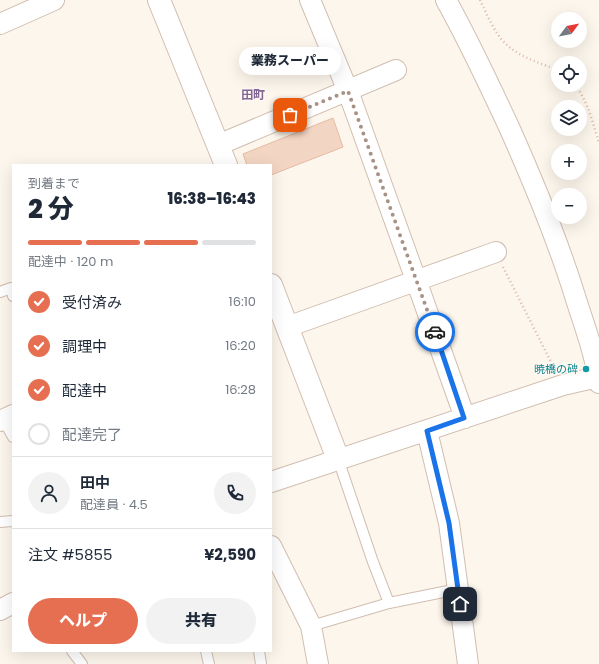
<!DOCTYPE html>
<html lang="ja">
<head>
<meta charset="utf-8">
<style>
  body { margin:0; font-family:Poppins,"Noto Sans JP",sans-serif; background:#f2f2f3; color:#1f2937; height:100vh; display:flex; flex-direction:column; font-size:15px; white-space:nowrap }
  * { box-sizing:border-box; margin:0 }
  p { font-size:13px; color:#747a83 }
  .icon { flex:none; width:22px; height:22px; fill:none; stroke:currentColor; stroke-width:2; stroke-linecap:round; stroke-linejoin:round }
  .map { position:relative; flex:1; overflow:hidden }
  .sheet { position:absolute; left:12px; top:164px; width:260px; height:488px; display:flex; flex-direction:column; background:#fff; border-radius:0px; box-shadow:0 4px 16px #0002 }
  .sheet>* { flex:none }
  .needle { width:26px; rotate:58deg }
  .buttons { position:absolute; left:551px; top:12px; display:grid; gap:8px }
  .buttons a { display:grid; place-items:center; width:36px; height:36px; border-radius:50%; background:#fff; box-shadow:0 4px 16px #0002; font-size:20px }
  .pin { position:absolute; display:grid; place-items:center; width:34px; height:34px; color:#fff; margin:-17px; border-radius:8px; box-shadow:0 2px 6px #0006 }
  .courier { position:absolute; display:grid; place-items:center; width:40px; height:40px; margin:-20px; border:3px solid #1a73e8; border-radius:50%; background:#fff; color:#222; box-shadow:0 1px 5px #0007 }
  .bubble { position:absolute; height:28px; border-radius:14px; background:#fff; box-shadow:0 4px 16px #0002; font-size:13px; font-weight:800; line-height:28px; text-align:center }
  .head em { font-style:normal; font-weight:800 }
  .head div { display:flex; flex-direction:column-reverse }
  .head { display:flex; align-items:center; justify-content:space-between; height:68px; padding:0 16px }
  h1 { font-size:26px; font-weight:800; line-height:30px }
  .bar { display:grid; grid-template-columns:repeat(4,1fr); gap:6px 4px; align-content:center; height:48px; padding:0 16px }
  .bar i { height:5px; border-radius:3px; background:#e0e1e3 }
  .bar .active { background:#e76f51 }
  .bar p { grid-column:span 4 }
  .line { display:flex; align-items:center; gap:10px; padding:0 16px; border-top:1px solid #e0e1e3 }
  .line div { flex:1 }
  .round { display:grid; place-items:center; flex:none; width:42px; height:42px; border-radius:21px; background:#f2f2f3 }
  ol { padding:0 16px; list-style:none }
  li { display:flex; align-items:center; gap:12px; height:44px }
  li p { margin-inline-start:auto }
  li .icon { padding:4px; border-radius:50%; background:#e76f51; color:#fff; stroke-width:4 }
  li:last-child { color:#747a83 }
  li i { width:22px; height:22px; border:2px solid #e0e1e3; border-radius:50% }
  .cta { display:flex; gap:8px; margin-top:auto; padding:8px 16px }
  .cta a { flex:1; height:46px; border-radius:24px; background:#e76f51; color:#fff; font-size:16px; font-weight:800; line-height:46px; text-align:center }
  .cta a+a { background:#f2f2f3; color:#1f2937 }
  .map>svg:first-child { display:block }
</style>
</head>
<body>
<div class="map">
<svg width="599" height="664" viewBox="0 0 599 664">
  <rect width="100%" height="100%" fill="#fdf6ec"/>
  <path fill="#f3d5c3" stroke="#e6bba3" d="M333 118 343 147 271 175V165H247L243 154Z"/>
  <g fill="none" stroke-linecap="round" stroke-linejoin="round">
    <defs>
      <path id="service" d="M0 292 11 288 13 296
        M3 419 13 437
        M338 459 373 562 389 603
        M0 522 13 521
        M311 626 389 603 458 589
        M72 651 82 664
        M206 651 209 664
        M259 651 261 664"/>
      <path id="minor" d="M310 0 348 91 416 280 465 418
        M446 0C469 41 489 84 509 127 534 183 557 238 575 296 584 325 595 353 599 383
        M0 24 54 0
        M218 145 396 70
        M287 327 496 252
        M0 421 13 415
        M427 431 449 523 468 664
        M271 482 563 385 598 377
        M271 546 311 626 318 664
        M0 610 13 603"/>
      <path id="tertiary" d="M159 0 226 165
        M271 285 338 459
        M598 377H599"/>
    </defs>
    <use href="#service" stroke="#d1beb0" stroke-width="12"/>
    <use href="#minor" stroke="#d1beb0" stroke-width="22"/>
    <use href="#tertiary" stroke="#d1beb0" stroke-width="24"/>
    <path stroke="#d9b8a5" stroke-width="2.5" stroke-dasharray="1 3" stroke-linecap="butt" d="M480 0C486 12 491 25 499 36 512 55 537 62 558 70
      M575 85C588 101 593 124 599 143
      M503 267 555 370"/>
    <use href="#service" stroke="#fff" stroke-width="10"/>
    <use href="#minor" stroke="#fff" stroke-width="20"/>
    <use href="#tertiary" stroke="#fff" stroke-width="22"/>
  </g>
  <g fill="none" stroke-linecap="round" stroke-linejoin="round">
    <path stroke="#a89285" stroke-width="4" stroke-dasharray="0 7.2" d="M290 115 348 91 435 332"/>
    <path stroke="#1a73e8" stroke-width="5" d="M435 332 464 418 427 431 449 523 460 604"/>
  </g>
  <circle fill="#0f9aa8" stroke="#fffaf3" stroke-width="1.5" cx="586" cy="369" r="4"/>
  <g text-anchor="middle" stroke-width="3" stroke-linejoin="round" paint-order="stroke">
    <g font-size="11" fill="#0d838f" stroke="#fffaf3" text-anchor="end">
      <text x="578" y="373">暁橋の碑</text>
    </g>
    <g font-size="12" font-weight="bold" fill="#846695" stroke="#fffaf3">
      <text x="253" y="99">田町</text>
    </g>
  </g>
</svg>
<div class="buttons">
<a><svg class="needle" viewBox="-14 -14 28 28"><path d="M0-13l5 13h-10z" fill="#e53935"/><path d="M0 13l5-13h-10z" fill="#747a83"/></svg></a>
<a><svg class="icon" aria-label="locate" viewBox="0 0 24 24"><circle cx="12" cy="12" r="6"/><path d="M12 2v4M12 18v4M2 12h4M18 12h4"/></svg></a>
<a><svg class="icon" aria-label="layers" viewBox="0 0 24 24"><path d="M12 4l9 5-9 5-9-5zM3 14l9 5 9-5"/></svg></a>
<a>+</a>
<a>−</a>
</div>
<div class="pin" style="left:290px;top:115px;background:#ea580c"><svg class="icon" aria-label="bag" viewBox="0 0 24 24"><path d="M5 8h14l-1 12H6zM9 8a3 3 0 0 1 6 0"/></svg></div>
<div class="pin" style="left:460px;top:604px;background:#1f2937"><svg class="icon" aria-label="home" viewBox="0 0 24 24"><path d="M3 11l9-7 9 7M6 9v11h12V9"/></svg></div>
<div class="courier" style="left:435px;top:332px"><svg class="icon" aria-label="car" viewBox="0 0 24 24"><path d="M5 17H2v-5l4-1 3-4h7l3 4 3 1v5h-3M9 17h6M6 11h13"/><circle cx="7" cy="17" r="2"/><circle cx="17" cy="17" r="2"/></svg></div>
<div class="bubble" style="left:239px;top:47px;width:102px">業務スーパー</div>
<section class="sheet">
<div class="head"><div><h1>2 分</h1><p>到着まで</p></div><em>16:38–16:43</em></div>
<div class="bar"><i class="active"></i><i class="active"></i><i class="active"></i><i></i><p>配達中 · 120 m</p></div>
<ol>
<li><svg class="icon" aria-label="check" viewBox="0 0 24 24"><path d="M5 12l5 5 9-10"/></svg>受付済み<p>16:10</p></li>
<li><svg class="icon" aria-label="check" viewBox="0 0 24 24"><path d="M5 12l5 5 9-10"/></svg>調理中<p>16:20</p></li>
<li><svg class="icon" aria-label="check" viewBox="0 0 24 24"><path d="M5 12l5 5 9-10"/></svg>配達中<p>16:28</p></li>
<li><i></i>配達完了</li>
</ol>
<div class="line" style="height:72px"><a class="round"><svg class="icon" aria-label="person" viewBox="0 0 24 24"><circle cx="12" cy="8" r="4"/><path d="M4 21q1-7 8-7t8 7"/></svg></a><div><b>田中</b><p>配達員 · 4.5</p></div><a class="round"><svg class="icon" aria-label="phone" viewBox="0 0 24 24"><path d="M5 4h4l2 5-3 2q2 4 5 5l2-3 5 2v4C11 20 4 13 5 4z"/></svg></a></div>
<div class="line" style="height:52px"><div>注文 #5855</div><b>¥2,590</b></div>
<div class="cta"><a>ヘルプ</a><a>共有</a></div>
</section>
</div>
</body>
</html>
